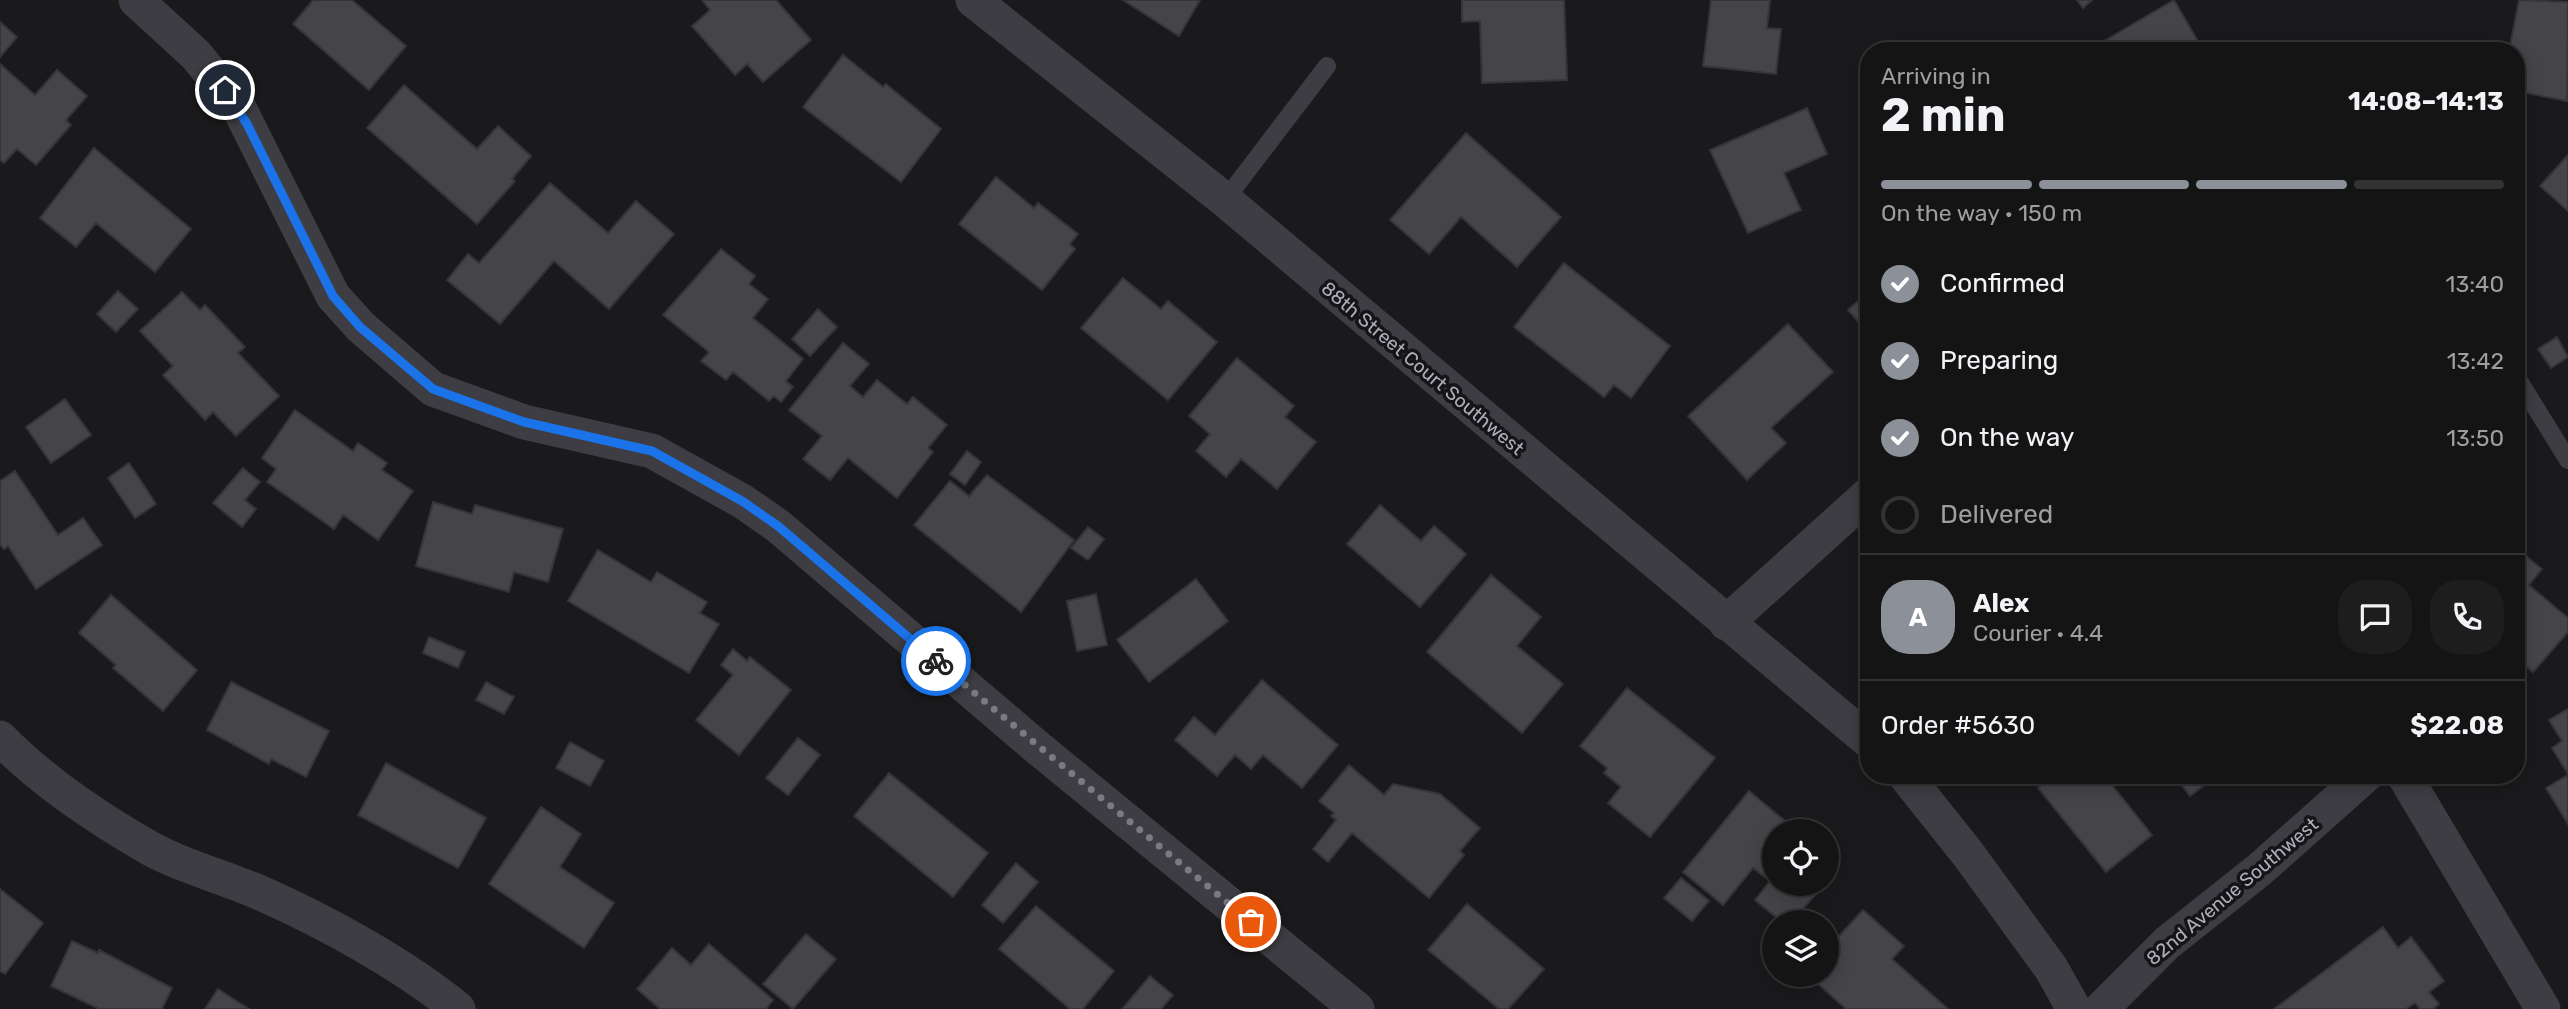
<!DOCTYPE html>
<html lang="en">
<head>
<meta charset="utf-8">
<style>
  body { margin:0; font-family:Rubik,sans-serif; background:#1d1d1e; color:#f1f3f6; height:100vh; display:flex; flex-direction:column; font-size:26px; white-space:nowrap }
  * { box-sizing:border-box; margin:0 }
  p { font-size:23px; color:#9d9ea0 }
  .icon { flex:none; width:38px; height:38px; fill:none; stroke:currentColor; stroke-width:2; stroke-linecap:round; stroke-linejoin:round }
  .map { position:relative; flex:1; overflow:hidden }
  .panel { position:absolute; left:1860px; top:42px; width:665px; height:742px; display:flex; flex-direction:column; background:#141415; border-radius:28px; box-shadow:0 4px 18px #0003,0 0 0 2px #333334 }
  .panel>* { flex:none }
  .tools { position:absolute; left:1762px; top:819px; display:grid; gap:14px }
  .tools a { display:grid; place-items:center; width:77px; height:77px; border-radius:50%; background:#141415; box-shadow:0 4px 18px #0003,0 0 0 2px #333334; font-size:35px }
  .pin { position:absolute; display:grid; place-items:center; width:60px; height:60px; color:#fff; margin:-30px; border:4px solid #fff; border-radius:50%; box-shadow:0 2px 7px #0007 }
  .courier { position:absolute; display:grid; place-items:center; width:70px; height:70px; margin:-35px; border:5px solid #1a73e8; border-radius:50%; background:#fff; color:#222; box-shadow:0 2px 9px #0007 }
  .overview em { font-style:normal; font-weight:700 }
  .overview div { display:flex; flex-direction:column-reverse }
  .overview { display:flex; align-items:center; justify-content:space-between; height:119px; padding:0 21px }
  h1 { font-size:46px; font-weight:700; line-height:52px }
  .bar { display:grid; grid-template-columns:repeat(4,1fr); gap:10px 7px; align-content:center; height:84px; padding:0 21px }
  .bar i { height:9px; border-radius:5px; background:#333334 }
  .bar .current { background:#8c9099 }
  .bar p { grid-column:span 4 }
  .line { display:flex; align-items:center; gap:18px; padding:0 21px; border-top:2px solid #333334 }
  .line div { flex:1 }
  .round { display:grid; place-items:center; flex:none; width:74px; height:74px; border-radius:28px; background:#1d1d1e }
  ol { padding:0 21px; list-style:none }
  li { display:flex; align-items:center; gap:21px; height:77px }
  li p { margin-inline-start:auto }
  li .icon { padding:7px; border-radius:50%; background:#8c9099; color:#fff; stroke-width:4 }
  li:last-child { color:#9d9ea0 }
  li i { width:38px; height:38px; border:4px solid #333334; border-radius:50% }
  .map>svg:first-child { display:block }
</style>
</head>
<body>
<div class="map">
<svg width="2568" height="1009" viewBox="0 0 2568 1009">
  <rect width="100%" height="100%" fill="#1a1a1c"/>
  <path fill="#454449" stroke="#353438" stroke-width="2" d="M313 0H352L406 46 369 90 293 24Z
    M702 0H776L811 40 763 82 747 64 735 75 692 26 710 10Z
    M1123 0H1200L1179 36Z
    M1462 0H1564L1567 80 1482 83 1480 21 1462 22Z
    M1711 0H1770L1767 28 1781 29 1776 74 1703 66Z
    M2077 0H2092L2083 8Z
    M2174 0 2199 43 2187 51H2103L2099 44Z
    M2519 0 2568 2 2567 101 2516 91V51H2509Z
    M0 22 17 37 0 57Z
    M843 55 883 87 886 84 941 129 901 182 803 107Z
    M0 64 35 95 57 70 87 96 66 120 71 125 36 165 17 149 4 163 0 160Z
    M404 85 477 149 498 126 531 156 512 179 515 181 477 224 367 128Z
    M1807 108 1827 154 1784 173 1801 210 1748 233 1710 150Z
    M1466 133 1561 217 1517 267 1461 217 1429 254 1390 220Z
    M94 148 191 229 155 272 96 223 76 247 40 218Z
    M2568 155V211L2540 186Z
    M996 177 1034 208 1038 203 1078 234 1070 244 1075 249 1042 290 959 224Z
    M550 183 608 233 636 201 674 234 609 309 554 261 500 324 447 280 468 254 479 263Z
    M721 249 755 276 749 284 768 299 753 318 803 359 786 381 793 387 781 402 774 396 769 401 733 372 726 380 701 361 709 352 663 315Z
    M1564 263 1670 346 1631 398 1614 385 1604 397 1514 327Z
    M1123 278 1161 309 1168 301 1217 342 1168 400 1081 328Z
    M118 291 138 309 116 332 97 314Z
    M1869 291V334L1848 310Z
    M182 292 200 310 205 305 245 347 238 353 279 396 236 436 213 412 205 420 163 375 173 366 140 331Z
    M818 309 837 327 810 356 792 339Z
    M1788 324 1833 372 1771 428 1786 443 1747 480 1688 416Z
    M2557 337 2568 357 2551 368 2538 349Z
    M843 343 869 364 850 386 863 397 877 380 907 404 913 397 947 425 928 448 933 452 897 498 848 458 830 480 803 459 822 436 789 410Z
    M1237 358 1294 406 1285 417 1316 442 1277 489 1241 459 1226 477 1196 451 1210 434 1189 416Z
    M65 399 91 435 51 463 26 427Z
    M295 410 353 451 358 443 387 463 382 470 413 491 378 540 343 515 334 529 267 482 276 469 262 458Z
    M967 451 981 462 965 485 950 474Z
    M129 463 156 504 135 518 108 478Z
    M243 468 260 482 245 500 256 509 242 527 213 503Z
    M15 471 58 535 83 518 102 545 36 589 8 546 4 549 0 544V481Z
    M987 475 1074 540 1021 612 914 525 950 481 969 496Z
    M433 502 472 514 475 505 563 529 548 582 514 572 509 592 416 566Z
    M1380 505 1421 541 1434 526 1466 554 1420 607 1347 544Z
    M1088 527 1104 539 1088 560 1071 548Z
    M2516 548 2542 569 2529 585 2568 618V632L2533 672 2516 658Z
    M598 550 651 582 657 572 707 602 700 613 719 624 689 673 568 601Z
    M1491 575 1541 617 1517 646 1563 684 1522 733 1427 652Z
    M1196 579 1228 621 1149 682 1117 640Z
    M1096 594 1107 645 1077 651 1067 601Z
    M111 595 197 670 163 711 113 668 116 665 79 633Z
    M429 637 465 652 458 668 423 653Z
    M733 649 747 661 750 657 791 690 739 755 696 720 733 675 721 665Z
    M1262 680 1338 745 1302 788 1263 755 1251 769 1235 755 1217 776 1175 740 1194 717 1215 735Z
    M231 682 329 731 306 777 271 759 269 764 207 730Z
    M486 682 514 697 504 714 476 700Z
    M1627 688 1715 758 1650 837 1608 803 1621 787 1604 773 1607 768 1580 746Z
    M2568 709V774L2552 748 2562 741 2549 720Z
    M798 738 820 755 788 795 766 778Z
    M570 742 604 761 590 786 556 768Z
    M386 763 486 818 458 868 358 815Z
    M1349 765 1384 795 1393 784 1440 794 1480 828 1460 851 1464 855 1429 898 1352 833 1328 862 1313 849 1336 820 1331 816 1334 813 1319 801Z
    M889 773 988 853 953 897 854 816Z
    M2054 775H2104L2152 835 2106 872 2038 788Z
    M2174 775H2218L2190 796Z
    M2568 775V824L2546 788Z
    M1749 791 1797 831H1774V884H1824L1792 922H1782L1755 900 1770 881 1753 868 1723 905 1683 872Z
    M541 807 581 834 560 867 614 903 584 948 489 884Z
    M1827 856 1839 865 1827 880Z
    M1016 863 1038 882 1003 923 982 905Z
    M1681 878 1709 901 1692 921 1664 898Z
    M0 889 43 923 5 974 0 971Z
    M1467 904 1544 969 1508 1009H1499L1428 950Z
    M1036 906 1114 971 1083 1009H1070L999 949Z
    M1863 910 1904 946 1892 959 1948 1009H1846L1808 975H1827V949Z
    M2383 927 2398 948 2411 937 2444 981 2429 992 2439 1004 2433 1009H2420L2415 1003 2406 1009H2274Z
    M806 934 836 959 793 1009 763 984Z
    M72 941 98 953 99 950 172 988 162 1009H99L51 986Z
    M709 944 773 1000 766 1009H660L637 989 672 948 691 965Z
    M1150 976 1173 995 1161 1009H1122Z
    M218 989 249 1009H205Z"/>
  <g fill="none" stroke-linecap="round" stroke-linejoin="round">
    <path stroke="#3d3d43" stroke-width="18" d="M1225 200 1327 66
      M2516 376 2568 460"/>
    <path stroke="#3d3d43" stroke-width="35" d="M136 0 196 55 239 108 333 296 361 327 433 389 524 422 652 451 742 501 778 526 1038 748 1357 1009
      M973 0 1225 200 1869 741
      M1726 623 1869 494
      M0 738C42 781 94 816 146 846 182 867 226 877 265 895 328 923 404 965 458 1009
      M1905 775 1968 854 2051 968 2074 1009
      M2404 775 2543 1009
      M2101 1009 2167 943 2259 870 2366 775"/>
  </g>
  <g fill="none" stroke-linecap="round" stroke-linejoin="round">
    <path stroke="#7a7a83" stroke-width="7" stroke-dasharray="0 12.6" d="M936 661 1251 922"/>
    <path stroke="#1a73e8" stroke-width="9" d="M225 90 247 124 333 296 360 327 433 389 524 422 652 451 742 501 778 526 936 661"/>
  </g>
  <g text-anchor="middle" stroke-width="7" stroke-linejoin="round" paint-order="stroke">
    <g font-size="19" fill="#adaeba" stroke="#151517">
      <text transform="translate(1423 368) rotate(40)" y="7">88th Street Court Southwest</text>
      <text transform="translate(2232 891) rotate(-40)" y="7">82nd Avenue Southwest</text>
    </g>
  </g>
</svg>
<div class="tools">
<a><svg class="icon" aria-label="locate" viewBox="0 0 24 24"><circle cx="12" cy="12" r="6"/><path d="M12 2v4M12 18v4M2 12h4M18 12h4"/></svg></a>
<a><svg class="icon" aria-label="layers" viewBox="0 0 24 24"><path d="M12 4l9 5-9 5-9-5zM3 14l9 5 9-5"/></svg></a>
</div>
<div class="pin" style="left:1251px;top:922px;background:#ea580c"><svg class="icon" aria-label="bag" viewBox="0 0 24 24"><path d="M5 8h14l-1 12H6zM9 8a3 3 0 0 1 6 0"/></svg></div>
<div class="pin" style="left:225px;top:90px;background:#1f2937"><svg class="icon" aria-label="home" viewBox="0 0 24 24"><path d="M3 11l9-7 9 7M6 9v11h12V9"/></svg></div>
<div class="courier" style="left:936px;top:661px"><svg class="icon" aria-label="bike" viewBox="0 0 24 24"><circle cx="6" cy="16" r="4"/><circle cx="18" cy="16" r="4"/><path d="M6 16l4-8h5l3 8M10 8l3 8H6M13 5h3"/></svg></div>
<section class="panel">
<div class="overview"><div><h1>2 min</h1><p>Arriving in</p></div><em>14:08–14:13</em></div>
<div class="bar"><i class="current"></i><i class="current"></i><i class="current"></i><i></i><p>On the way · 150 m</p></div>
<ol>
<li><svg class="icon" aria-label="check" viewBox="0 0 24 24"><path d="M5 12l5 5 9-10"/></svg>Confirmed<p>13:40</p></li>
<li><svg class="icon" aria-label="check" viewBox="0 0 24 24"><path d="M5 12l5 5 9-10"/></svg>Preparing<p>13:42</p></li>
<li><svg class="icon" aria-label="check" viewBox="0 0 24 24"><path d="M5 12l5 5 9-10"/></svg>On the way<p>13:50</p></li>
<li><i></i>Delivered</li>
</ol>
<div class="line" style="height:126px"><b class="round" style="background:#8c9099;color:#fff">A</b><div><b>Alex</b><p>Courier · 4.4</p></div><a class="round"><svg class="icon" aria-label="chat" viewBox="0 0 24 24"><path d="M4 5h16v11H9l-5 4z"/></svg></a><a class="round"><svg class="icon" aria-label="phone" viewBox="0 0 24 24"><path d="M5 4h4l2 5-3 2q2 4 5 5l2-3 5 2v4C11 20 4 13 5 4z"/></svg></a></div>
<div class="line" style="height:91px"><div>Order #5630</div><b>$22.08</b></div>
</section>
</div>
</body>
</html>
